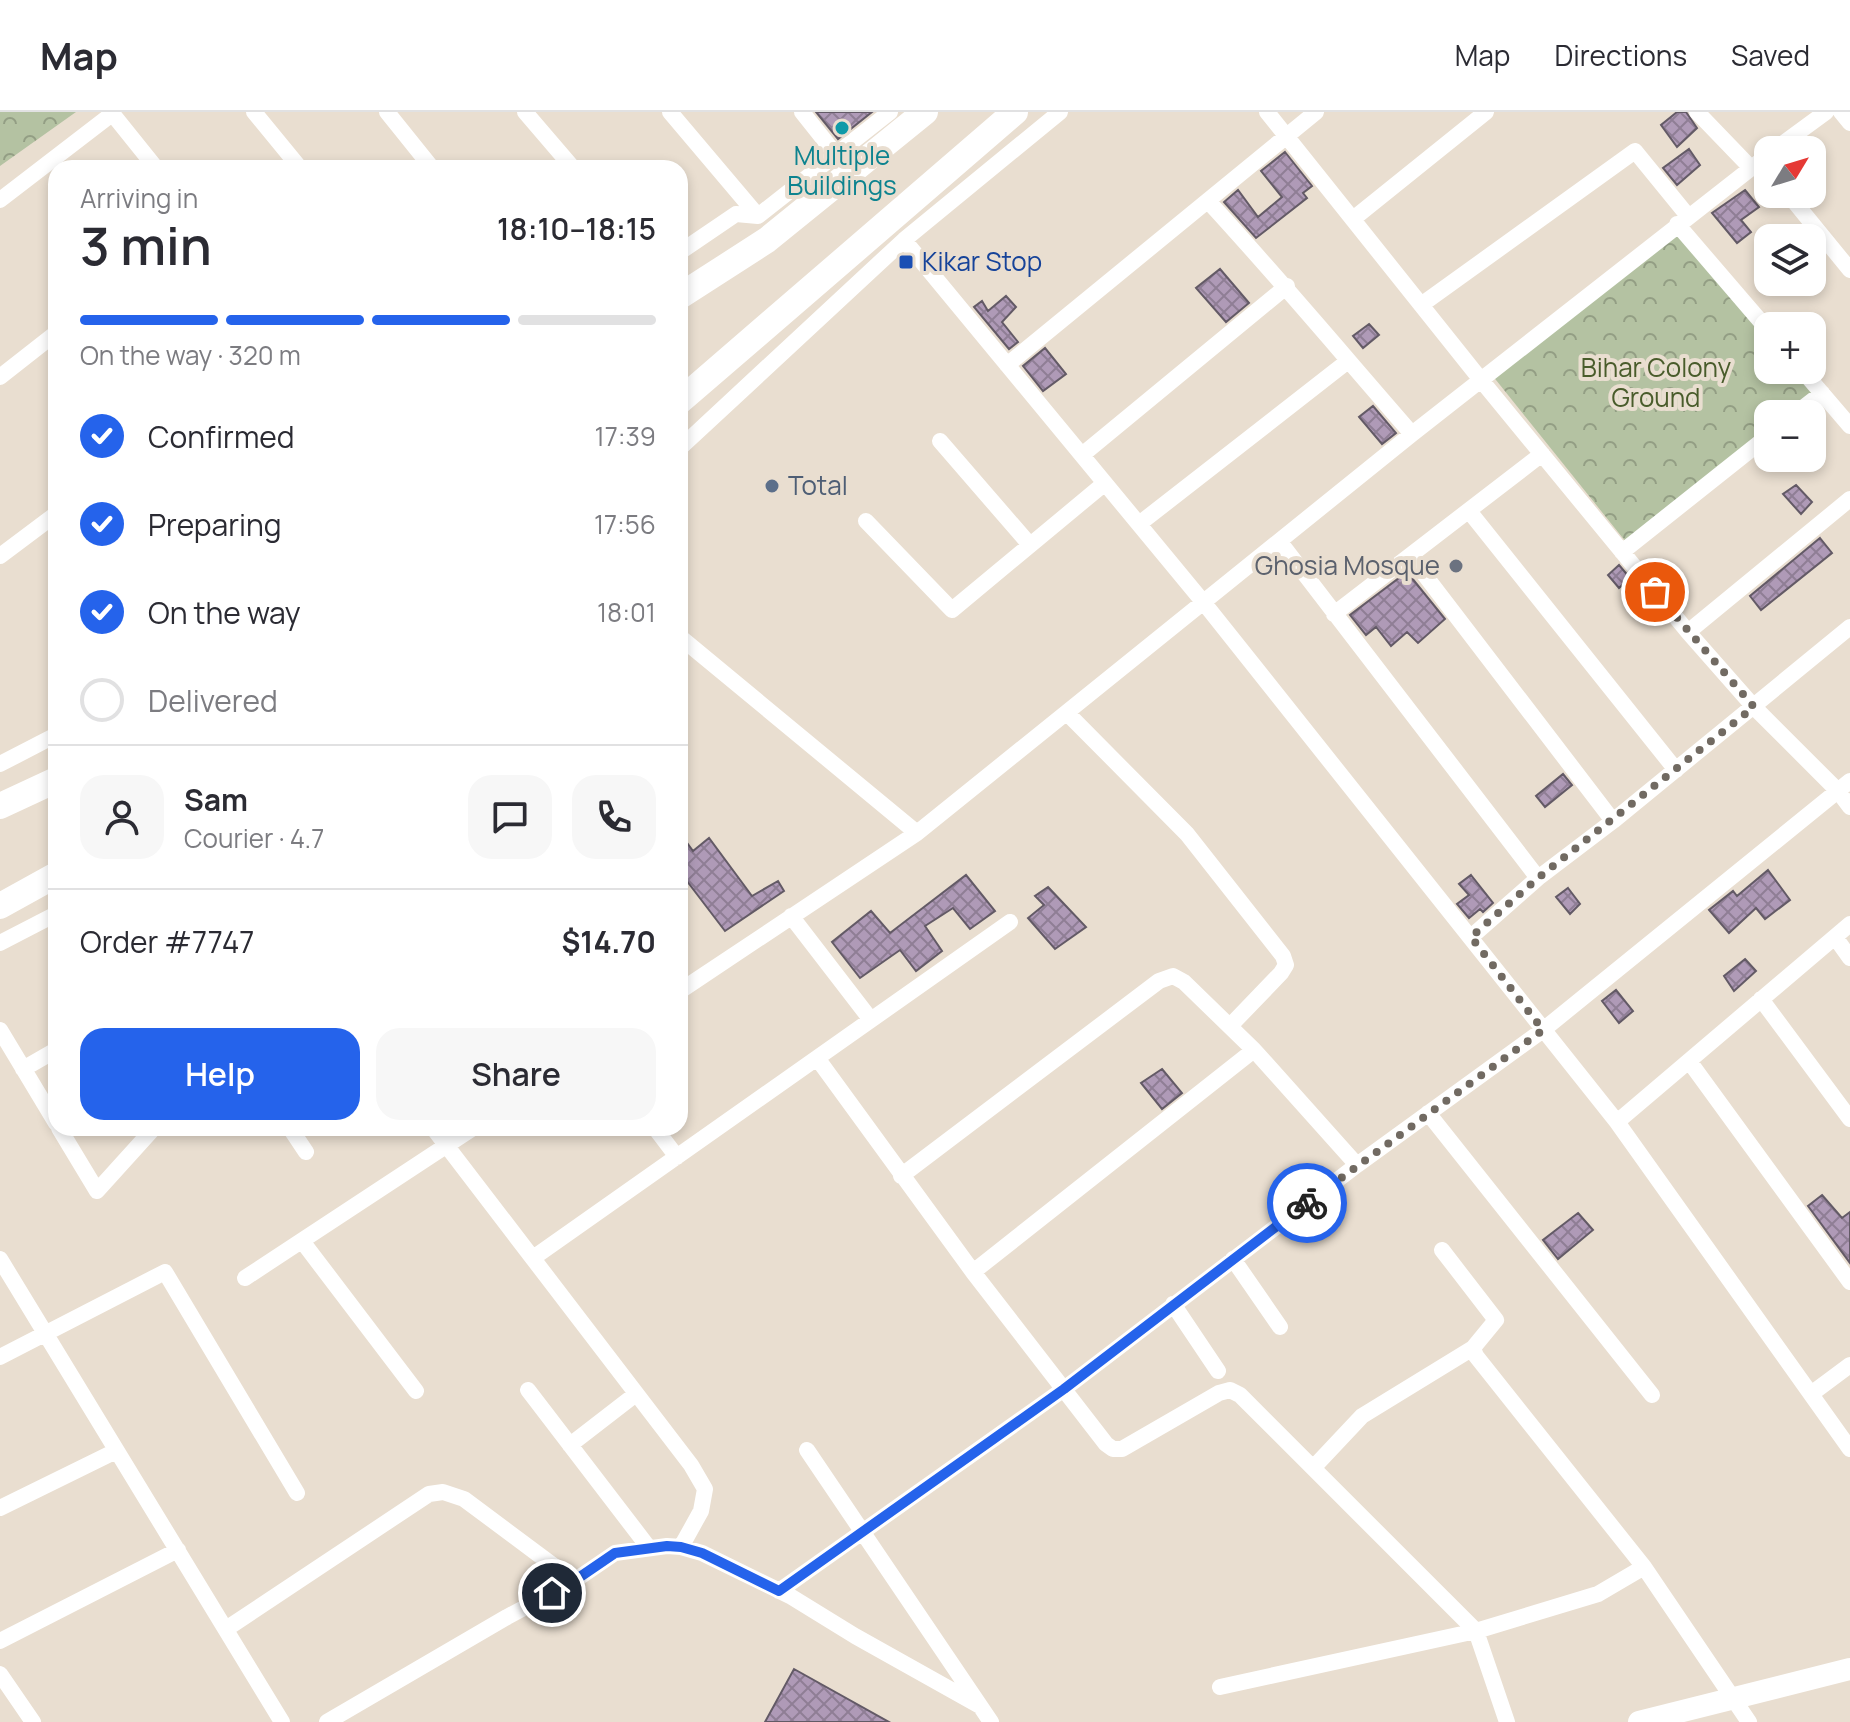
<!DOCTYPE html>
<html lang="en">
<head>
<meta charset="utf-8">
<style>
  body { margin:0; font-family:Manrope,sans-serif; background:#f7f7f7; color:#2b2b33; height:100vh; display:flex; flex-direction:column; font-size:30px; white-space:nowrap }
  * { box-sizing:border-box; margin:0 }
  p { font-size:26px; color:#7c7c81 }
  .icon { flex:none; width:44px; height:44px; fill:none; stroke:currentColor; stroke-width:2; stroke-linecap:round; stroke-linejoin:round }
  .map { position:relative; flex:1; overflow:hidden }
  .panel { position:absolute; left:48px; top:48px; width:640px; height:976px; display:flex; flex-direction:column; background:#fff; border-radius:24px; box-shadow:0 4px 12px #0003 }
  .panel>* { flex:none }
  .needle { width:52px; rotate:52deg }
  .controls { position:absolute; left:1754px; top:24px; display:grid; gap:16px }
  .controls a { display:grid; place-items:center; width:72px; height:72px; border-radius:16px; background:#fff; box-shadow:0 4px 12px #0003; font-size:40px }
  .pin { position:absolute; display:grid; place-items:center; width:68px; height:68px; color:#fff; margin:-34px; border:4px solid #fff; border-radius:50%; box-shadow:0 2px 8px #0007 }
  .courier { position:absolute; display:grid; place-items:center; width:80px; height:80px; margin:-40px; border:6px solid #2563eb; border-radius:50%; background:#fff; color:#222; box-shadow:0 2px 10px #0007 }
  .head em { font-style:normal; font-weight:600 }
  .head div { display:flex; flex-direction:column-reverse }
  .head { display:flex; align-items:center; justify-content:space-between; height:136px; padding:0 32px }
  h1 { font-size:52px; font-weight:600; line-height:60px }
  .bar { display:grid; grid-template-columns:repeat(4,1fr); gap:12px 8px; align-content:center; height:96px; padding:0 32px }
  .bar i { height:10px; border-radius:6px; background:#e1e1e2 }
  .bar .selected { background:#2563eb }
  .bar p { grid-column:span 4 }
  .line { display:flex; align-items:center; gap:20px; padding:0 32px; border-top:2px solid #e1e1e2 }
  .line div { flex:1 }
  .round { display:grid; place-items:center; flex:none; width:84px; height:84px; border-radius:24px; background:#f7f7f7 }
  ol { padding:0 32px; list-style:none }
  li { display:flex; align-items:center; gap:24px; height:88px }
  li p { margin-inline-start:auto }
  li .icon { padding:8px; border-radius:50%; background:#2563eb; color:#fff; stroke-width:4 }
  li:last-child { color:#7c7c81 }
  li i { width:44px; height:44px; border:4px solid #e1e1e2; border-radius:50% }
  .cta { display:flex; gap:16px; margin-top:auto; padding:16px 32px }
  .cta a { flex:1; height:92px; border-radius:24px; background:#2563eb; color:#fff; font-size:32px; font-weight:600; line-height:92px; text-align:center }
  .cta a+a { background:#f7f7f7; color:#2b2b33 }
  header { display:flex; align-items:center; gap:48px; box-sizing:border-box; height:112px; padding:0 40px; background:#fff; border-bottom:2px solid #e1e1e2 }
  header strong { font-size:38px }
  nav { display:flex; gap:44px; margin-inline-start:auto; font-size:28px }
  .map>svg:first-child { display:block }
</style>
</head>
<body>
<header>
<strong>Map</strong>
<nav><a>Map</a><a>Directions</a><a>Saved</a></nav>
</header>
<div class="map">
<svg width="1850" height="1610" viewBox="0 0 1850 1610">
  <defs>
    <pattern id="park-crowns" width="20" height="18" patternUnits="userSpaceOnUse" patternTransform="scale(2)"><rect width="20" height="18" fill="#b4c2a2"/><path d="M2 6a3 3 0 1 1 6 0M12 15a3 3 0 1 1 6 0" fill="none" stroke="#939e84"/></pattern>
    <pattern id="building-cross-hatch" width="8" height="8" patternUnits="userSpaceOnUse" patternTransform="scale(2)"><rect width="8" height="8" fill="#af9ab7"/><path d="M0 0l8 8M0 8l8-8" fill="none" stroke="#8f7e95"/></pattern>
  </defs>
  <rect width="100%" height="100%" fill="#e9ded0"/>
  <path fill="url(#park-crowns)" d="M0 0H76L0 54Z
    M1677 112 1768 218V258H1802L1820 279 1792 302H1768V322L1630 435 1492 263Z"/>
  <path fill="url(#building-cross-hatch)" stroke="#635a66" stroke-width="2" d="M816 0H872L838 27Z
    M1677 0H1686L1697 16 1677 35 1661 13Z
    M1689 37 1700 53 1677 73 1663 56Z
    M1285 40 1312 74 1303 81 1307 86 1256 126 1224 90 1238 78 1258 105 1282 85 1261 59Z
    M1745 78 1759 95 1741 108 1751 120 1737 131 1712 101Z
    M1220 157 1249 191 1226 210 1196 176Z
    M1006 184 1016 195 1002 210 1018 230 1009 237 974 195 982 189 988 199Z
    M1369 212 1379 223 1363 236 1353 224Z
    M1045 236 1066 262 1043 279 1023 254Z
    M1373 294 1396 321 1382 332 1359 305Z
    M1796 373 1812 390 1801 402 1783 382Z
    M1820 426 1832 441 1761 498 1750 484Z
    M1619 453 1630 466 1619 476 1608 463Z
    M1407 460 1445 507 1418 531 1407 520 1391 534 1376 515 1366 523 1350 503Z
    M1563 662 1572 673 1545 695 1536 684Z
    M680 721 693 739 709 726 752 784 778 769 784 779 725 819 680 760Z
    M1768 758 1790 788 1765 807 1756 796 1729 821 1709 798 1733 779 1737 784Z
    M966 763 995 799 970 817 953 796 925 814 942 839 916 859 900 838 860 866 832 830 871 799 890 821Z
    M1471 763 1493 791 1483 800 1480 797 1469 806 1457 792 1469 783 1459 772Z
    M1048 775 1086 815 1055 837 1028 806 1044 793 1035 784Z
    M1568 776 1580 792 1570 802 1556 785Z
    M1745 847 1756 859 1734 879 1724 864Z
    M1616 878 1633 899 1619 911 1602 889Z
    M1162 957 1182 981 1162 997 1141 971Z
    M1822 1083 1842 1106 1850 1100V1151L1808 1094Z
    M1578 1101 1593 1118 1558 1147 1543 1128Z
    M794 1557 889 1610H765Z"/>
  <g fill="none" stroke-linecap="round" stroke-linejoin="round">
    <path stroke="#fff" stroke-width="16" d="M111 0 156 56
      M254 0 300 56
      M387 0 432 56
      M525 0 573 56
      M670 0 758 104
      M802 0 837 44
      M1267 0 1481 268 1688 520 1754 595 1838 679 1850 695
      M1697 0 1751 56
      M1841 0 1850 11
      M1774 38 1826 0
      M1788 82 1850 158
      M0 88 112 2
      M1208 89C1278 165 1344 244 1412 322
      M1353 107 1486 0
      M1677 112 1768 218
      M904 128 1204 491 1617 1010 1850 1337
      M680 140 736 102 758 104 890 0
      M1421 193 1635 39 1688 104
      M1007 253 1316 0
      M1802 258 1850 314
      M0 265 56 221
      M1795 302 1822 281
      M940 329 1030 433
      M680 336 904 128 1060 0
      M1082 343 1287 174
      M1469 399 1676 658
      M866 409 952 498 1105 371
      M1139 412 1348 249
      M1280 430 1538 766
      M1622 440 1768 324
      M0 444 56 402
      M1411 445 1613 709
      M1334 502 1542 342
      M1688 520 1850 387
      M680 525 917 721
      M1068 602 1187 722 1283 844 1286 853 1281 861 1230 914
      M0 652 56 623
      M791 804 871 908
      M1471 825 1538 766 1613 709 1850 515
      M1835 825 1850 846
      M0 831 56 802
      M680 879 917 721 1412 322 1768 43
      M1761 887 1850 1007
      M0 918 56 1011
      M817 946 973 1160 1106 1332 1113 1337H1122L1219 1281 1230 1278 1240 1283 1476 1519 1507 1610
      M1689 949 1850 1170
      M23 957 56 938
      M1428 1001 1652 1283
      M1617 1010 1850 812
      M59 1016 97 1079 154 1016
      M290 1016 306 1040
      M433 1016 691 1353 705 1377 701 1399 681 1435
      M655 1016 677 1045
      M901 1064 1159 869 1173 864 1184 870 1254 938 1357 1053
      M302 1129 416 1279
      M1442 1138 1496 1208 1473 1236 1476 1244 1644 1455 1749 1610
      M533 1146 1010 810
      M0 1147 282 1610
      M1233 1147 1280 1215
      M973 1160 1254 938
      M245 1166 473 1016
      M1173 1192 1218 1259
      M0 1245 165 1160 297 1381
      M528 1278 649 1436
      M1811 1282 1850 1253
      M570 1333 636 1282
      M807 1338 991 1610
      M1314 1355 1362 1304 1473 1236
      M0 1396 116 1339
      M779 1479 1064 1277 1357 1053 1543 918 1850 669
      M226 1517 429 1382 443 1380 464 1387 574 1469
      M0 1529 178 1438
      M0 1562 33 1610
      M1220 1575 1476 1519 1598 1482 1644 1455
      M327 1610 507 1505 574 1469 615 1441 667 1434 681 1435 702 1441 790 1484 855 1524 980 1594"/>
    <path stroke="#fff" stroke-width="22" d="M1639 1610 1850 1557"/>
    <path stroke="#fff" stroke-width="26" d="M680 184 767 128 925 0
      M680 289 1015 0
      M0 694 56 668
      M0 794 56 763"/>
  </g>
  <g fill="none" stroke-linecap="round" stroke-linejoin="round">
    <path stroke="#716a62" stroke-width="8" stroke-dasharray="0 14.4" d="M1307 1091 1543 918 1471 825 1538 766 1754 595 1655 480"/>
    <path stroke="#2563eb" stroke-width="10" d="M552 1481 574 1469 615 1441 667 1434 681 1435 702 1441 779 1479 1064 1277 1307 1091"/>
  </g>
  <circle fill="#0f9aa8" stroke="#e9ded0" stroke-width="3" cx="842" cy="16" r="8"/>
  <rect fill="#1a4fb4" stroke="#e9ded0" stroke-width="3" x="898" y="142" width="16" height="16" rx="4"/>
  <circle fill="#5c6f8a" stroke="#e9ded0" stroke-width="3" cx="772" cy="374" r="8"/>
  <circle fill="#6b7280" stroke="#e9ded0" stroke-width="3" cx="1456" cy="454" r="8"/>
  <g text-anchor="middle" stroke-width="8" stroke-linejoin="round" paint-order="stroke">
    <g font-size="26" fill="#0d838f" stroke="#e9ded0">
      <text x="842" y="53">Multiple<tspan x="842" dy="30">Buildings</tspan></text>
    </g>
    <g font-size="26" fill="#164399" stroke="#e9ded0" text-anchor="start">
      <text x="922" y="159">Kikar Stop</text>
    </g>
    <g font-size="26" fill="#495c2b" stroke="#e9ded0">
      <text x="1656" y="265">Bihar Colony<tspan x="1656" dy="30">Ground</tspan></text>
    </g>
    <g font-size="26" fill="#4e5e75" stroke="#e9ded0" text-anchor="start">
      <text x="788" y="383">Total</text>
    </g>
    <g font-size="26" fill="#5b616d" stroke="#e9ded0" text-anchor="end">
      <text x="1440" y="463">Ghosia Mosque</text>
    </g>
  </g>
</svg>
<div class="controls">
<a><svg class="needle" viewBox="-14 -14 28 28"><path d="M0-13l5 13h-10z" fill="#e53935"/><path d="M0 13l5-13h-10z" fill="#7c7c81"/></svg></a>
<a><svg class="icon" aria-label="layers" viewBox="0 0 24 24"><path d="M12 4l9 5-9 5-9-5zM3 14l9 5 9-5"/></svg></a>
<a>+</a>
<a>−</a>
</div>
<div class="pin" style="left:1655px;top:480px;background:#ea580c"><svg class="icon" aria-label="bag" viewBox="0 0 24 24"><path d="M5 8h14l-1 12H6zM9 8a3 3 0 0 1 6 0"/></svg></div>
<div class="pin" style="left:552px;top:1481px;background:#1f2937"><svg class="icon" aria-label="home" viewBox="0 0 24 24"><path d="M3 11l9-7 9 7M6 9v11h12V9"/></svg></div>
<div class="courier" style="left:1307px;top:1091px"><svg class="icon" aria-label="bike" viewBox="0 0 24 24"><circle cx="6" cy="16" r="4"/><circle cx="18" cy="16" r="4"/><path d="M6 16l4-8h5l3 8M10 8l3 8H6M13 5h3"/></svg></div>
<section class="panel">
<div class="head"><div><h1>3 min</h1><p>Arriving in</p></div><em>18:10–18:15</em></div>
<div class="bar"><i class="selected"></i><i class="selected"></i><i class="selected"></i><i></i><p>On the way · 320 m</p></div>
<ol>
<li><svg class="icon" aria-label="check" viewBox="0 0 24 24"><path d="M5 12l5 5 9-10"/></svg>Confirmed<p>17:39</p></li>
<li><svg class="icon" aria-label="check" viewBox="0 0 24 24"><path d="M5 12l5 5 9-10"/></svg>Preparing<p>17:56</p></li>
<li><svg class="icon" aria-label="check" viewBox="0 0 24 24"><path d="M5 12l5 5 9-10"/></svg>On the way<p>18:01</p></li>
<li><i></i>Delivered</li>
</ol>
<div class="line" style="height:144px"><a class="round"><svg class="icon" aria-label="person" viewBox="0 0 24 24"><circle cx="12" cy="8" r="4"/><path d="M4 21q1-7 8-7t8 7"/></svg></a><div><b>Sam</b><p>Courier · 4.7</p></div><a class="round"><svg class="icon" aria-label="chat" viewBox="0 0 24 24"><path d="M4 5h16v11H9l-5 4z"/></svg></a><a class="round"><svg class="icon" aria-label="phone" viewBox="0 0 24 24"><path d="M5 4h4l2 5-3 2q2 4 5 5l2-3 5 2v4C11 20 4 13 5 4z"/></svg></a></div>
<div class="line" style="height:104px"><div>Order #7747</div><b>$14.70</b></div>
<div class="cta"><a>Help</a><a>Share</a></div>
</section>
</div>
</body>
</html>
